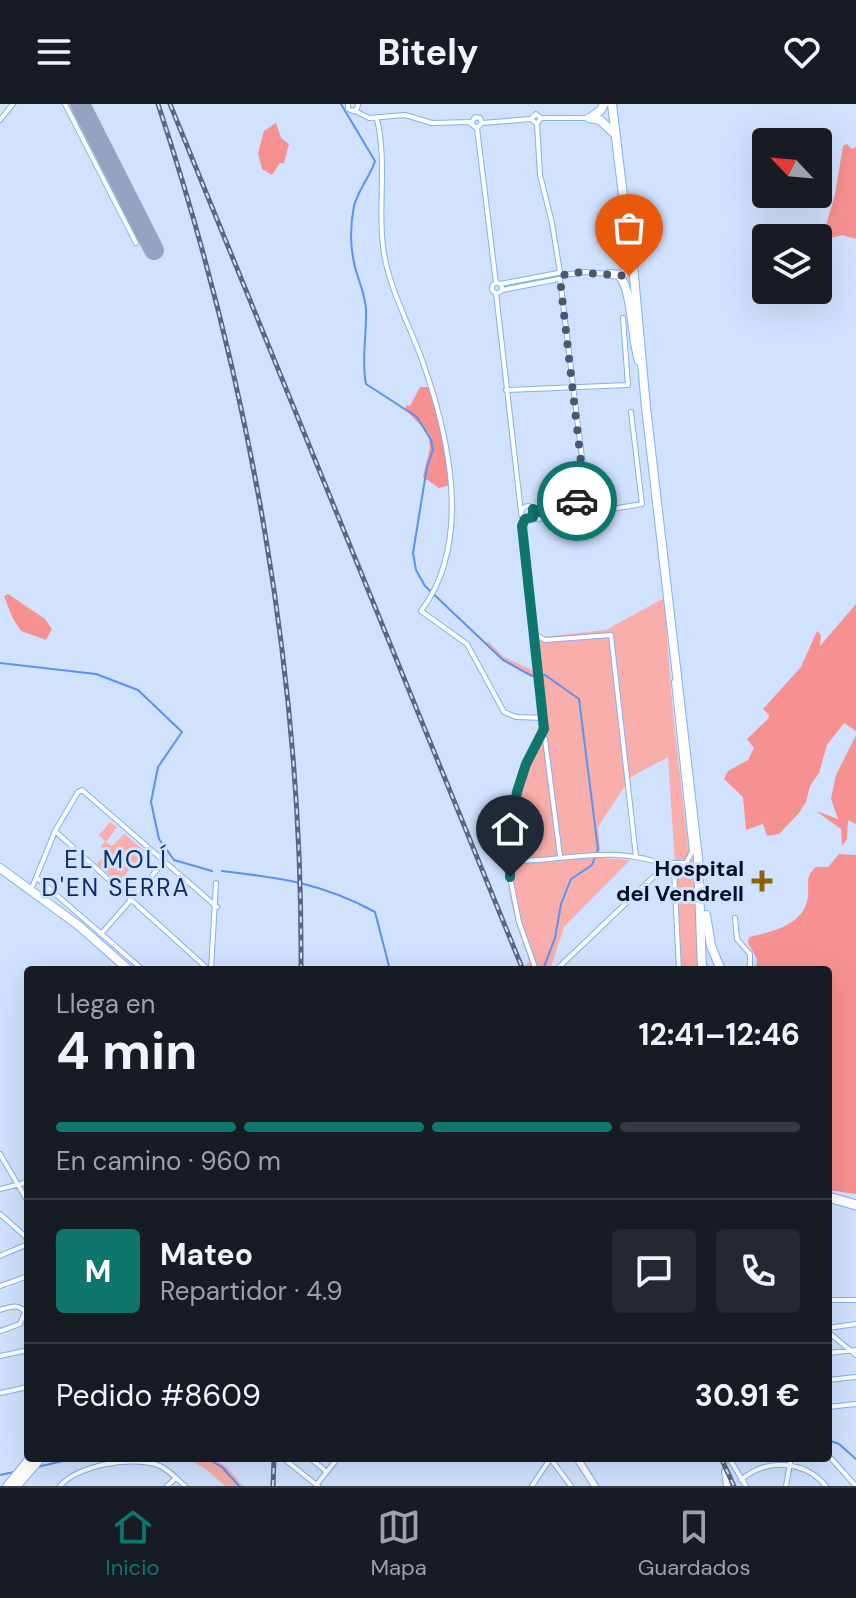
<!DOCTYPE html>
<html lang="es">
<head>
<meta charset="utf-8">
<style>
  body { margin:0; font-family:"DM Sans",sans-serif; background:#242831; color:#f1f3f6; height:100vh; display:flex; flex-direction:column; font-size:30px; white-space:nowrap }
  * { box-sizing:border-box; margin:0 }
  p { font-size:26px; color:#9ea1a6 }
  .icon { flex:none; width:44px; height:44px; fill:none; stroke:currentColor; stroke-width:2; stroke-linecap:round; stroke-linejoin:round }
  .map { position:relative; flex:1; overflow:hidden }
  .details { position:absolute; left:24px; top:862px; width:808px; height:496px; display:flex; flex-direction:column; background:#171b24; border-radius:8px; box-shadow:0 8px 32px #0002 }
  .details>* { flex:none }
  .needle { width:52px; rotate:296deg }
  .controls { position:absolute; left:752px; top:24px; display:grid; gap:16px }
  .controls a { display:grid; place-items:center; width:80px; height:80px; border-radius:8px; background:#171b24; box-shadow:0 8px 32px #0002; font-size:40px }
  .pin { position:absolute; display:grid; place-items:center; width:68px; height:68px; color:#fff; margin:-82px -34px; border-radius:50% 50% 50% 0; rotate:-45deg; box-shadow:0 0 8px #0007 }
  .pin .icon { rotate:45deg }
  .courier { position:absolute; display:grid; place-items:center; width:80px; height:80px; margin:-40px; border:6px solid #0f766e; border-radius:50%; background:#fff; color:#222; box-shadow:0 2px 10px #0007 }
  .summary em { font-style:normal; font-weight:700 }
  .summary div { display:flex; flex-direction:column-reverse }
  .summary { display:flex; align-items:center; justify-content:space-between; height:136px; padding:0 32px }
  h1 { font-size:52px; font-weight:700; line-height:60px }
  .bar { display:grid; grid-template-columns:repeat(4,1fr); gap:12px 8px; align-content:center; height:96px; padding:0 32px }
  .bar i { height:10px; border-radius:6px; background:#363941 }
  .bar .on { background:#0f766e }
  .bar p { grid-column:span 4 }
  .line { display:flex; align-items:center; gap:20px; padding:0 32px; border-top:2px solid #363941 }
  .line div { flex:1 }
  .round { display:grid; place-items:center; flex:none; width:84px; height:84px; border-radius:8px; background:#242831 }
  header { display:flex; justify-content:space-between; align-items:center; height:104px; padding:0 32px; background:#171b24; font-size:36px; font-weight:700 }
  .menu { display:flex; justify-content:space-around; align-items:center; height:112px; border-top:2px solid #363941; background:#171b24; font-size:22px; color:#9ea1a6 }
  .menu a { display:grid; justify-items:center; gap:4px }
  .menu .on { color:#0f766e }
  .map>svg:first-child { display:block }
</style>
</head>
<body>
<header><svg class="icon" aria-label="menu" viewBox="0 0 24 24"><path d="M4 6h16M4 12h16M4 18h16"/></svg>Bitely<svg class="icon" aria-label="heart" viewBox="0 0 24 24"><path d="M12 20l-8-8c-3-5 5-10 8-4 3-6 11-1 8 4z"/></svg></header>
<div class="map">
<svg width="856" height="1382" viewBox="0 0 856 1382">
  <rect width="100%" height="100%" fill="#d0e2fe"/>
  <path fill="#f9aeac" d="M664 494 673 610 688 742 694 760 698 866H682L668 653 631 673 598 723 601 754 630 756 564 823 550 866H527L525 861 530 858C508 805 497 746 514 689 521 666 536 642 539 618 540 604 536 588 535 574L503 557 485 540 488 537 504 553 534 567 532 534 606 526Z
    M110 718 117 723 106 738 112 742 124 730 146 748 118 778 97 760 107 749 101 743 105 737 99 731Z
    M185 1354C220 1354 221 1355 243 1382H225L203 1363Z"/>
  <path fill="#f79191" d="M276 19 281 34 289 40 284 59H280L272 71 262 65 258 49 264 27Z
    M847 40 852 45 856 43V135L842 131 828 135 823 132 835 90 843 42Z
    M420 283H430L435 296 450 381 439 384 423 373 430 344 429 330 405 305 407 301 410 302Z
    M8 490 45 515 52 525 46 536 21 527 13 515 4 492Z
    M856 500V627L844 619 827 641 819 669 810 682 806 698 799 709 779 730 767 732 763 720 746 726 743 693 724 675 728 667 748 656 754 644 747 635 768 615 769 611 763 605 801 563 817 527 821 531 820 542Z
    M856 631V720L848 716 847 735 842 742 841 725 816 707 838 715 831 695 836 671Z
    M839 750 856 751V1090L828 1086V866H756L757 855 748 839 749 833C772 828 805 821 808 792 809 780 805 772 816 763H828Z"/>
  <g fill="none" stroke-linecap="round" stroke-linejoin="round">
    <path stroke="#5a92f1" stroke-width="2" d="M341 0 375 57C370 73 358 86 354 102 350 122 350 143 355 163 359 178 365 190 366 205 367 230 361 256 366 280L417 313 431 336 433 346 427 363 413 449 416 466 425 482 503 556 532 572 545 571 579 595 598 745 592 761 571 775 561 800 555 834 543 866
      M0 559 96 570 138 586 182 628 158 663 151 698 159 735 174 756 212 767
      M222 767C281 774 322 779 375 808L390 866
      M828 1336 839 1340 856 1355
      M206 1354 222 1363 239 1382
      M37 1363 76 1354
      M0 1371 14 1368"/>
    <path stroke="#94a4c0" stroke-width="20" d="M80 0 154 146"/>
    <path stroke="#b1c2de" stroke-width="6" stroke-dasharray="6 3" stroke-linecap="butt" d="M725 1354V1368"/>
    <defs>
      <path id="minor" d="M65 0 136 139
        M348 0V5L353 7 357 5 358 0
        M355 7 369 14 405 11 432 19 471 18
        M541 14H589
        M377 15C388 61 376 109 385 155 392 189 409 221 421 253 448 328 474 437 421 507L467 540 504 608 516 613 544 614
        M0 16 13 0
        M482 19 531 15
        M537 20 531 15 536 10 541 14 537 20 540 71 552 119 560 168
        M477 24 471 20 475 13 480 14 482 19 477 24 496 179
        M564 171 585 168 609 170
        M560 175 586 387 582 403
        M492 184a5 5 0 1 1 10 0a5 5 0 1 1-10 0Z
        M500 180 558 169
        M502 186 559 175
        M496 189 521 408
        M506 286 628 281 623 214
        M578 398 582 403 577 406 574 402Z
        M576 399 583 378
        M521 409a7 7 0 1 1 14 0a7 7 0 1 1-14 0Z
        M581 404 612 405 642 400 631 308
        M525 415 522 422 544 625 526 660 517 688 510 745V773L519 818 536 866
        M529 416 574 410 581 405
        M535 530 545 536 611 531 636 753
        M541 632 545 635 560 752
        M55 727 209 866
        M510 757C563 758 611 740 665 761
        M669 759H686L692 748 674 578
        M669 759 674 765 679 866
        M37 774 143 866
        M31 786 55 727 78 688 82 686 217 803
        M735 814 737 835 750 850V866
        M101 830 164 758
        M211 866 216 779
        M556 866 667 760
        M0 1050 28 1098
        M0 1085 28 1078
        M0 1110 26 1133
        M28 1121 26 1133 28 1140
        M0 1152 28 1140
        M0 1182 28 1172
        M828 1196H856
        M0 1206C10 1203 18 1199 25 1208
        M828 1224 856 1220
        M0 1227 20 1220 25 1208
        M828 1228 856 1251
        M828 1249 856 1246
        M0 1252 28 1246
        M828 1276 856 1273
        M0 1289 28 1283
        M828 1303 856 1300
        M828 1351 856 1382
        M283 1354 318 1382
        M550 1354 571 1382
        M729 1354 746 1382
        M311 1355 327 1368
        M741 1376C766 1354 804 1356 826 1382
        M317 1380 338 1354
        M60 1382C77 1361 135 1351 160 1362 170 1367 177 1375 185 1382
        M167 1382 176 1374
        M532 1382 550 1355
        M786 1382 791 1354"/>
      <path id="tertiary" d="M577 1354 595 1382
        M725 1368 727 1382"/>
      <path id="primary" d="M612 0 624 100
        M589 14 600 16 614 29
        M590 14 601 6 604 0
        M623 95 631 139 646 303 698 754 702 866
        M627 153 628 163 621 174C632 189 632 235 639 257
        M609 170 622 171
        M0 764 78 821 129 866
        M706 811 711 842 721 866"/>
      <path id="trunk" d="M703 864V866
        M828 1093 856 1101
        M8 1382 31 1354
        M16 1382 40 1354"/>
    </defs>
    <use href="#minor" stroke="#85aef2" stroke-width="6"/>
    <use href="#tertiary" stroke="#85aef2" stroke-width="8"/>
    <use href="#primary" stroke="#85aef2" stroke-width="10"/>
    <use href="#trunk" stroke="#85aef2" stroke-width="11"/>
    <use href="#minor" stroke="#fff" stroke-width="4"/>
    <use href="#tertiary" stroke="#fff" stroke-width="6"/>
    <use href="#primary" stroke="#fff" stroke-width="8"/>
    <use href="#trunk" stroke="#fff" stroke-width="9"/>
    <defs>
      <path id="rail" d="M158 0C250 278 303 573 301 866
        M170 0 523 866
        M721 1354 734 1382
        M273 1382 274 1354"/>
    </defs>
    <use href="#rail" stroke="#596781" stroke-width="5"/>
    <use href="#rail" stroke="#d0e2fe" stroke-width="2" stroke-dasharray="6" stroke-linecap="butt"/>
  </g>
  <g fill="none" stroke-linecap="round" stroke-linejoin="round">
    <path stroke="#4b5872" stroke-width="8" stroke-dasharray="0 14.4" d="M577 397 583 376 560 175 564 171 573 168 629 172"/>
    <path stroke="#0f766e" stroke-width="10" d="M510 773 512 719 517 688 526 660 544 625 522 422 525 415 533 413V405C551 414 563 412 577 397"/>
  </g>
  <path fill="#8c6304" stroke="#d0e2fe" stroke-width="3" d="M758 765h8v8h8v8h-8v8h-8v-8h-8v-8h8z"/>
  <g text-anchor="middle" stroke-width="6" stroke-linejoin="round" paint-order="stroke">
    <g font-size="22" font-weight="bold" fill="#030e26" stroke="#d0e2fe" text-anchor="end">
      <text x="744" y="772">Hospital<tspan x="744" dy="25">del Vendrell</tspan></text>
    </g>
    <g font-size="24" letter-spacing="2" fill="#0b2d66" stroke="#d0e2fe">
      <text x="116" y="764">EL MOLÍ<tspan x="116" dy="28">D'EN SERRA</tspan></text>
    </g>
  </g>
</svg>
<div class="controls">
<a><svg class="needle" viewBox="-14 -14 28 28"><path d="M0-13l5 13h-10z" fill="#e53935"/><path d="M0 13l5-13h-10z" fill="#9ea1a6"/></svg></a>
<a><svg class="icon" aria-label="layers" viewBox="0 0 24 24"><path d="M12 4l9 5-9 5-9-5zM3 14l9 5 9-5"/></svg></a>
</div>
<div class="pin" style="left:629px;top:172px;background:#ea580c"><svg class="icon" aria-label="bag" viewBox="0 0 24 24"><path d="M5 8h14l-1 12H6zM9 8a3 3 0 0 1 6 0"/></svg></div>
<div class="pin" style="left:510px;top:773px;background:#1f2937"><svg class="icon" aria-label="home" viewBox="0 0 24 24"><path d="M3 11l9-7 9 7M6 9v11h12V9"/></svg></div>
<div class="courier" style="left:577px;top:397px"><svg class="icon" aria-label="car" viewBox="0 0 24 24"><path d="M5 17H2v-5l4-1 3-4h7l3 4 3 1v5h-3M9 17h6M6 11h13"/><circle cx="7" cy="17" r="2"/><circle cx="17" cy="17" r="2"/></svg></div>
<section class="details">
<div class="summary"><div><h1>4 min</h1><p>Llega en</p></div><em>12:41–12:46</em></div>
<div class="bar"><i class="on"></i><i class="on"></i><i class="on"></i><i></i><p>En camino · 960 m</p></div>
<div class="line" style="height:144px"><b class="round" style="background:#0f766e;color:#fff">M</b><div><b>Mateo</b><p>Repartidor · 4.9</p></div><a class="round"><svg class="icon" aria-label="chat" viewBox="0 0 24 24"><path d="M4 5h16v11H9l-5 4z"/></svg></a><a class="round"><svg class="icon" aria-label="phone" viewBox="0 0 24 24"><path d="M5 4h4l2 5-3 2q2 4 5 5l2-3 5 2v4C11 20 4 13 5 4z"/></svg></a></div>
<div class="line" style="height:104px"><div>Pedido #8609</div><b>30.91 €</b></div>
</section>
</div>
<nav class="menu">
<a class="on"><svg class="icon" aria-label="home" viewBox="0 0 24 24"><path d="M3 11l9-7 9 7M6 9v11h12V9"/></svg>Inicio</a>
<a><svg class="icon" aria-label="map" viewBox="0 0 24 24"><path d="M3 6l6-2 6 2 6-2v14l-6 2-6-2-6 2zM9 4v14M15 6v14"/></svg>Mapa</a>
<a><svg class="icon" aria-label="saved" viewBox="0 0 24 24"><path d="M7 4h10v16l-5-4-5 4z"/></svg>Guardados</a>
</nav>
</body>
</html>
